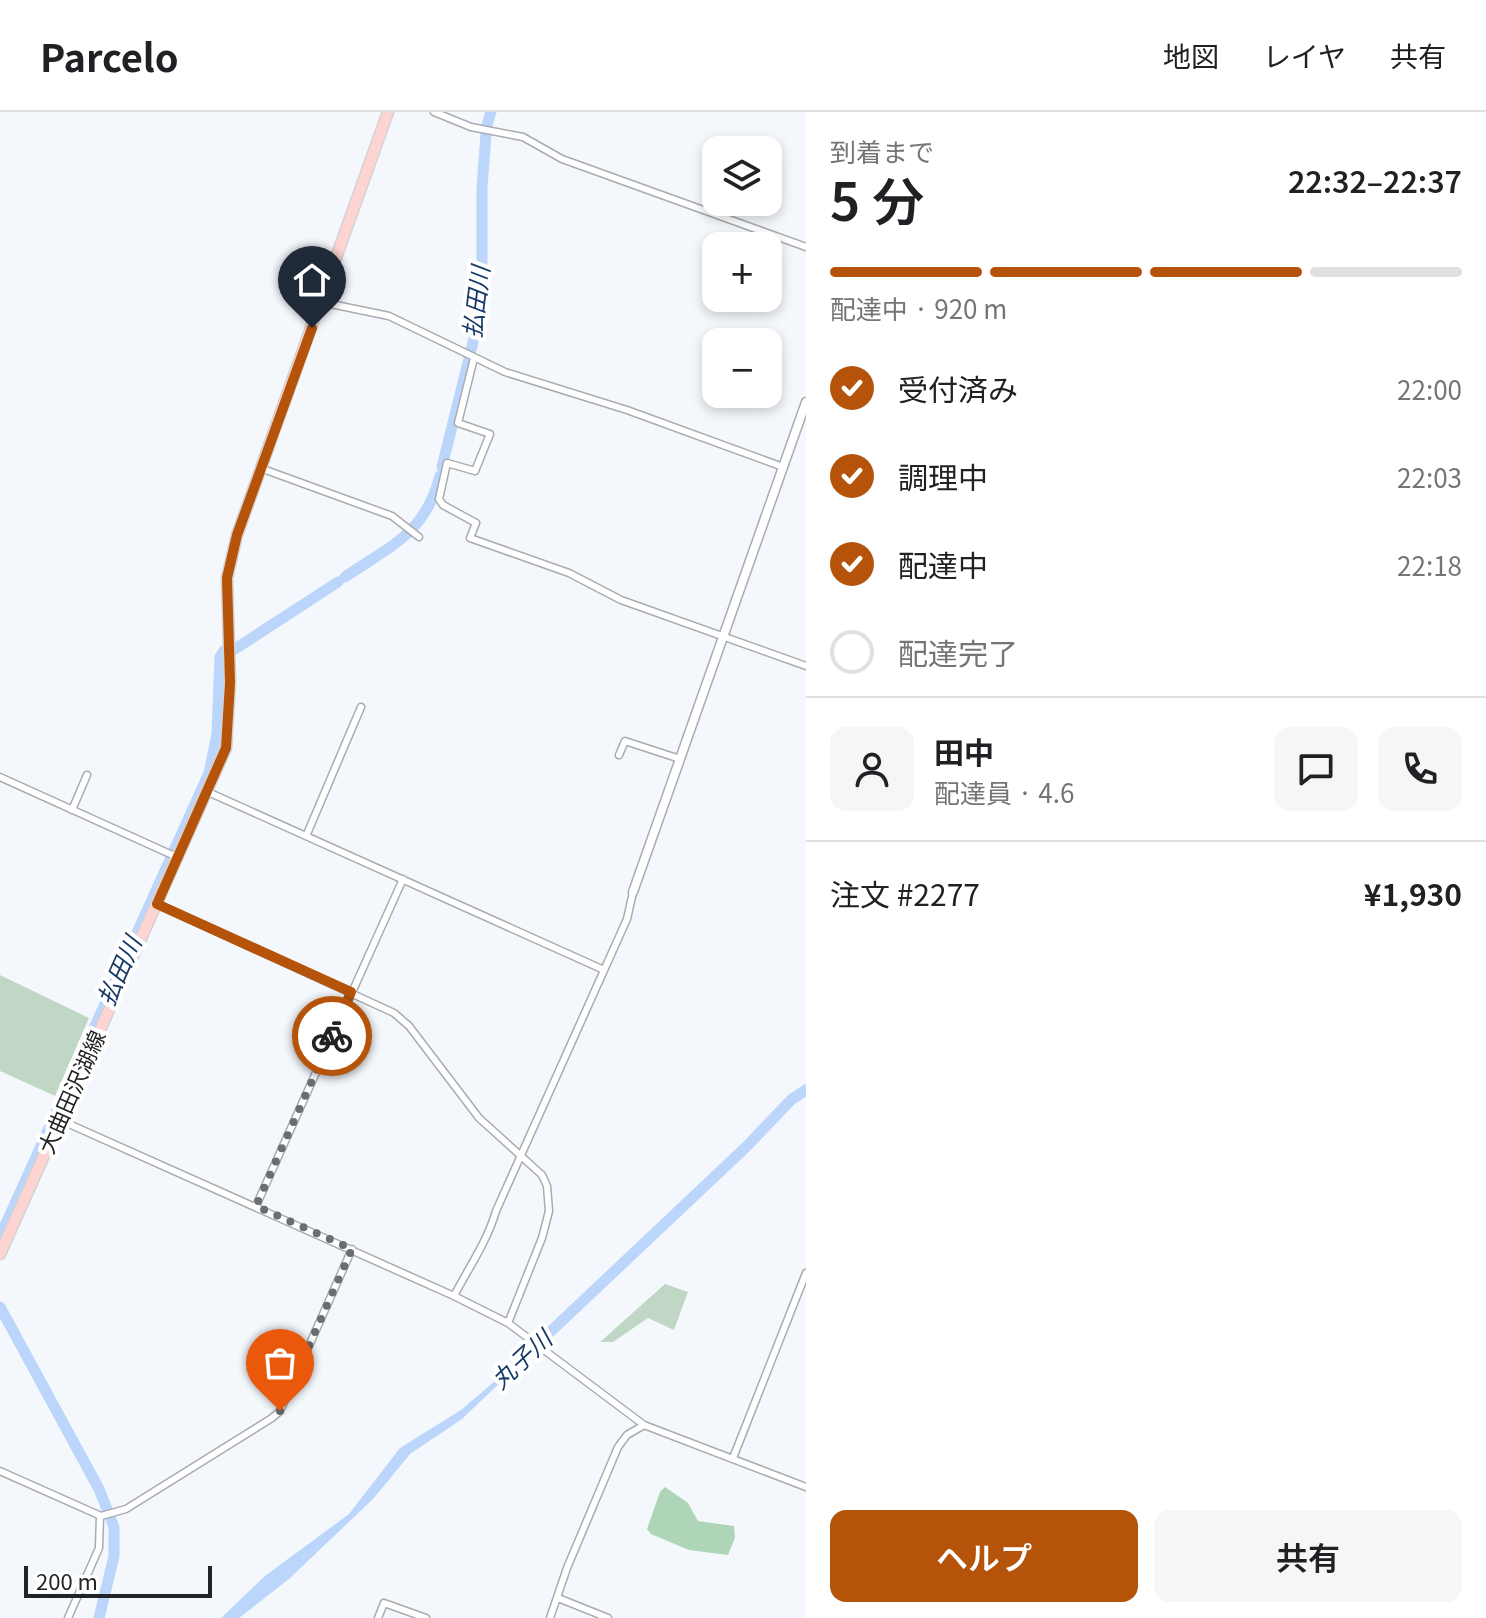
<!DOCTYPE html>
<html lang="ja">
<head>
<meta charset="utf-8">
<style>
  body { margin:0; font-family:Georgia,"Noto Sans JP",serif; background:#f6f6f6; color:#202124; height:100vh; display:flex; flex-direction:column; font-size:30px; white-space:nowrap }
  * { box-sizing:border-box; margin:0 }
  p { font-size:26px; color:#757577 }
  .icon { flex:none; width:44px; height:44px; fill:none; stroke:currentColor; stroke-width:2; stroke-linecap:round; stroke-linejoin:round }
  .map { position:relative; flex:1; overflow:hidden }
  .drawer { display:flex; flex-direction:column; background:#fff; width:680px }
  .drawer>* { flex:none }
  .buttons { position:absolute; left:702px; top:24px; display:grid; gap:16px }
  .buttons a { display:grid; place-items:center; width:80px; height:80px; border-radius:16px; background:#fff; box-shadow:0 4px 12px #0003; font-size:40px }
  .scale { position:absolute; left:24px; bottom:20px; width:188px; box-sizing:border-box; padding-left:8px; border:4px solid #212324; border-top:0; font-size:22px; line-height:28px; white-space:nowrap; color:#212324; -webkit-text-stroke:6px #fff; paint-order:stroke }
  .pin { position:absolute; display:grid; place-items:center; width:68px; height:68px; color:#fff; margin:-82px -34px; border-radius:50% 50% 50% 0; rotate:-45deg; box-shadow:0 0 8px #0007 }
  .pin .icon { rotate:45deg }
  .courier { position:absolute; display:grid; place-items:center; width:80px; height:80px; margin:-40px; border:6px solid #b45309; border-radius:50%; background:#fff; color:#222; box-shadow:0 2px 10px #0007 }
  .overview em { font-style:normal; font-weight:600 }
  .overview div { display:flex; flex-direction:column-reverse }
  .overview { display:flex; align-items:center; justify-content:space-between; height:136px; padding:0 24px }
  h1 { font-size:52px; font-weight:600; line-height:60px }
  .bar { display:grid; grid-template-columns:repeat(4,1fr); gap:12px 8px; align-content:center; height:96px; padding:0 24px }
  .bar i { height:10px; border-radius:6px; background:#e0e0e0 }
  .bar .on { background:#b45309 }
  .bar p { grid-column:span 4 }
  .line { display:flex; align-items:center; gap:20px; padding:0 24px; border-top:2px solid #e0e0e0 }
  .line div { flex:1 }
  .round { display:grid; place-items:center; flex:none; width:84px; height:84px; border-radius:16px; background:#f6f6f6 }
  ol { padding:0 24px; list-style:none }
  li { display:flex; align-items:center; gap:24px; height:88px }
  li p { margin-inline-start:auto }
  li .icon { padding:8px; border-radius:50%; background:#b45309; color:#fff; stroke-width:4 }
  li:last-child { color:#757577 }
  li i { width:44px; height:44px; border:4px solid #e0e0e0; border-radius:50% }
  .action { display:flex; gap:16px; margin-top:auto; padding:16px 24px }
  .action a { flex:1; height:92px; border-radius:16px; background:#b45309; color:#fff; font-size:32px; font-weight:600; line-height:92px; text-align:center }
  .action a+a { background:#f6f6f6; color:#202124 }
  header { display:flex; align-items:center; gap:48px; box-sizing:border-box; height:112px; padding:0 40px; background:#fff; border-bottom:2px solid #e0e0e0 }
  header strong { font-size:38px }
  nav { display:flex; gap:44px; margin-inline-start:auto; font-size:28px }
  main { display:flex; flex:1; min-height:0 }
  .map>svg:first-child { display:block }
</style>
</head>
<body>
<header>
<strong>Parcelo</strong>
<nav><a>地図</a><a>レイヤ</a><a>共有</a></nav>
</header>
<main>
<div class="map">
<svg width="806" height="1506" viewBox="0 0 806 1506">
  <rect width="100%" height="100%" fill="#f4f8fd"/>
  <path fill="#c0d7c5" d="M0 863 89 906 55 984 0 959Z
    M665 1172 688 1180 674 1218 648 1206 613 1230H600Z"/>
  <path fill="#aed5b7" d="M665 1375 688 1391 698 1409 734 1414 735 1426 728 1443 689 1438 651 1422 647 1417 660 1380Z"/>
  <path fill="#bbd6fa" d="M536 1225 543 1230 462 1307 410 1342 374 1386 289 1467 239 1506H221L265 1464 349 1402 400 1336 461 1298 501 1264Z"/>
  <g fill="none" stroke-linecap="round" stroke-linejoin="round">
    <path stroke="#bbd6fa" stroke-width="2" d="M0 1118 3 1119"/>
    <path stroke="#bbd6fa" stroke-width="11" d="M487 13 491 0
      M442 355 482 194V76L486 22
      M345 465C390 434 425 422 440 364
      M235 537 338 470
      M0 1125 209 661 217 622 220 545 224 539
      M0 1195 99 1377 114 1415V1444L99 1506
      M531 1238 746 1035 792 987 806 978"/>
    <defs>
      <path id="minor" d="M434 0 471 15 523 25 562 47 806 135
        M321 190 389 204 505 260 627 298 783 355
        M474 246 458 311 490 322 475 359 447 351 439 387 443 393 476 411 470 426 569 461 621 488 806 554
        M263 357 392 404 419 425
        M619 643 625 629 680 647
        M0 665 179 746
        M208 680 604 858
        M72 698 87 663
        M307 722 361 595
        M157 792 394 901 409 914 479 1006 542 1063 547 1074 549 1099 542 1126 508 1211
        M60 1008 454 1184 508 1211 644 1313 806 1375
        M256 1094 403 767
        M454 1184C469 1155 487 1130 496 1099L627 807 633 780
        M733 1346 806 1161
        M0 1359 101 1404 126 1397 272 1306 280 1299 352 1137
        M558 1486 608 1506
        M68 1506 99 1436 100 1404
        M378 1506 384 1491 426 1506
        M550 1506 567 1456 618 1335 627 1323 644 1313"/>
      <path id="tertiary" d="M633 780 806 290"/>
      <path id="primary" d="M0 1142 226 636 230 571 227 466 237 423 388 0"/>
    </defs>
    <use href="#minor" stroke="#a8acb0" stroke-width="9"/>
    <use href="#tertiary" stroke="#a8acb0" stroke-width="11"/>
    <use href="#primary" stroke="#d3d3d3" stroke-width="13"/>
    <use href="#minor" stroke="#fff" stroke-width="6"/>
    <use href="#tertiary" stroke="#fff" stroke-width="8"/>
    <use href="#primary" stroke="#fdd4d1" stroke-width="10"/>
  </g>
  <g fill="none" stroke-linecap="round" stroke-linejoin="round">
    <path stroke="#6b6e70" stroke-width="8" stroke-dasharray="0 14.4" d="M280 1299 352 1137 256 1094 332 924"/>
    <path stroke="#b45309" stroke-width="10" d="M312 216 237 423 227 466 230 571 226 636 157 792 351 880 332 924"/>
  </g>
  <g text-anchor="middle" stroke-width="8" stroke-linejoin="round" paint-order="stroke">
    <g font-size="22" fill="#212324" stroke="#fff">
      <text transform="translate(72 980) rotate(-66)" y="8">大曲田沢湖線</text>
    </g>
    <g font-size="24" font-style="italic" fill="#173a67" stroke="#fff">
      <text transform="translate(477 190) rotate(-83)" y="8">払田川</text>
      <text transform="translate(120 859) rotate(-66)" y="8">払田川</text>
      <text transform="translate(522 1248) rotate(-43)" y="8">丸子川</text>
    </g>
  </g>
</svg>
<div class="buttons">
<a><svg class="icon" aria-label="layers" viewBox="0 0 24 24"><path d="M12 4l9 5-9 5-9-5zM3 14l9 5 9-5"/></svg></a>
<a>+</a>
<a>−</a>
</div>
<div class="scale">200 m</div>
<div class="pin" style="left:280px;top:1299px;background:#ea580c"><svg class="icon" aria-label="bag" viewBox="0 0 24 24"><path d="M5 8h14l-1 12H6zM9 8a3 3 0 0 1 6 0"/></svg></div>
<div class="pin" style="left:312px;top:216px;background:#1f2937"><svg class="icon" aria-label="home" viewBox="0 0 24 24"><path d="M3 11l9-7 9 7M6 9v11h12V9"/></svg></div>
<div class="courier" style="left:332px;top:924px"><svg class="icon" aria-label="bike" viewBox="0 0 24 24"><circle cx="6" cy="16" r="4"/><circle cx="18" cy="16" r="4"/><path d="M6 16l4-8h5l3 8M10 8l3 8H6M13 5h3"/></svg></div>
</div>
<section class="drawer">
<div class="overview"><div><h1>5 分</h1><p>到着まで</p></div><em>22:32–22:37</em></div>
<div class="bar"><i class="on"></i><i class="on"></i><i class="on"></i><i></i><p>配達中 · 920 m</p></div>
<ol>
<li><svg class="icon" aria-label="check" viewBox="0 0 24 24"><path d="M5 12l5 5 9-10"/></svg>受付済み<p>22:00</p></li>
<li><svg class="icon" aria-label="check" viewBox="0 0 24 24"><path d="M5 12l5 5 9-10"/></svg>調理中<p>22:03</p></li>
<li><svg class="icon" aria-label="check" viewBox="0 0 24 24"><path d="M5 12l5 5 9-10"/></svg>配達中<p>22:18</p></li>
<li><i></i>配達完了</li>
</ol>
<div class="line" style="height:144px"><a class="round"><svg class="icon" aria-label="person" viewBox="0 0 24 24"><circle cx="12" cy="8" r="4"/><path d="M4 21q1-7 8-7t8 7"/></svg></a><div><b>田中</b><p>配達員 · 4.6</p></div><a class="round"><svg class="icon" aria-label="chat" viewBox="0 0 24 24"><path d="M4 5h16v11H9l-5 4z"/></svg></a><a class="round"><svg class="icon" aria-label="phone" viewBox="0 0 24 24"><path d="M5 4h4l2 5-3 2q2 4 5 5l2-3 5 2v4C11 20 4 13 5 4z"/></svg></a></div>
<div class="line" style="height:104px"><div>注文 #2277</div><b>¥1,930</b></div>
<div class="action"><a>ヘルプ</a><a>共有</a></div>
</section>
</main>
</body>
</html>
